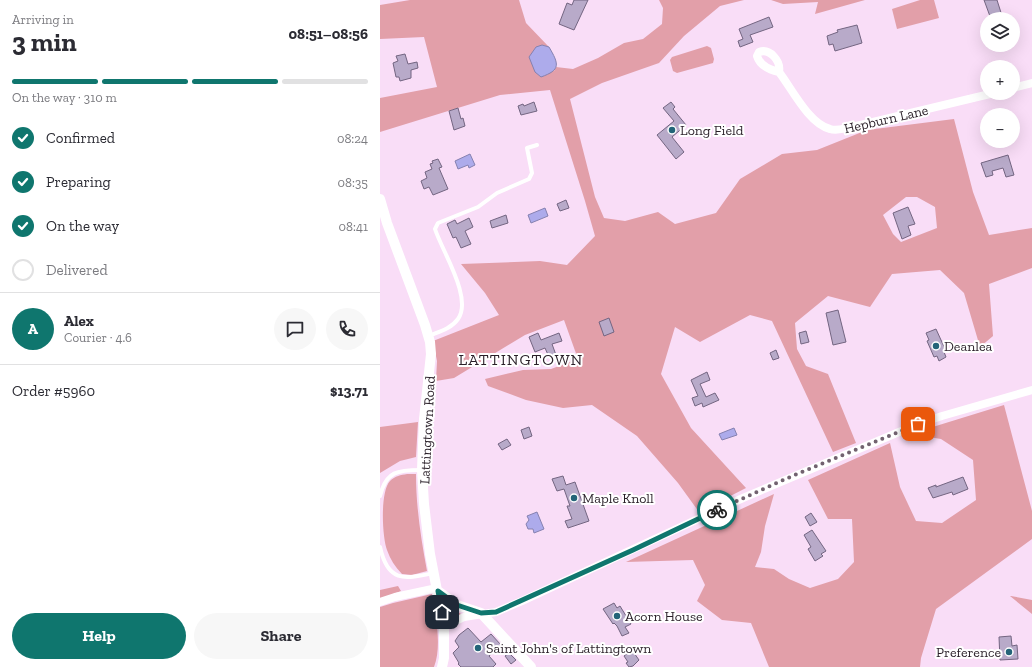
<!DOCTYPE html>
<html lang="en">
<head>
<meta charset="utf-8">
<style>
  body { margin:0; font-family:"Zilla Slab",serif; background:#f7f7f7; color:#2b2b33; height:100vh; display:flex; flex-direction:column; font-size:15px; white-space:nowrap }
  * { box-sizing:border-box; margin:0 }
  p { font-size:13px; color:#7c7c81 }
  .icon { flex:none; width:22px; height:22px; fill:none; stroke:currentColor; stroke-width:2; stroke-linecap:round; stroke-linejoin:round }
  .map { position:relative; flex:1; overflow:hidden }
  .panel { display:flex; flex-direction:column; background:#fff; width:380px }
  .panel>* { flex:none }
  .fabs { position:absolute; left:600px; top:12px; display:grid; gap:8px }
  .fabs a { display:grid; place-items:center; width:40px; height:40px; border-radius:50%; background:#fff; box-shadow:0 4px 16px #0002; font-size:20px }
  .pin { position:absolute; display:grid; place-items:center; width:34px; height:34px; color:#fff; margin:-17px; border-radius:8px; box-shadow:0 2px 6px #0006 }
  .courier { position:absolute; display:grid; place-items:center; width:40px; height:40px; margin:-20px; border:3px solid #0f766e; border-radius:50%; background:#fff; color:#222; box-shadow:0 1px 5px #0007 }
  .summary em { font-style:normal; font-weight:800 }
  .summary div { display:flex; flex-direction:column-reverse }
  .summary { display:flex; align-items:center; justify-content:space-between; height:68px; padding:0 12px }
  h1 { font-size:26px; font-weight:800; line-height:30px }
  .bar { display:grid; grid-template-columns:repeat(4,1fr); gap:6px 4px; align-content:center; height:48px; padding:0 12px }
  .bar i { height:5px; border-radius:3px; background:#e1e1e2 }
  .bar .selected { background:#0f766e }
  .bar p { grid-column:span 4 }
  .line { display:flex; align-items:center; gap:10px; padding:0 12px; border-top:1px solid #e1e1e2 }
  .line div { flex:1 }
  .round { display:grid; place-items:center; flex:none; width:42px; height:42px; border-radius:21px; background:#f7f7f7 }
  ol { padding:0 12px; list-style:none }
  li { display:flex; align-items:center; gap:12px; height:44px }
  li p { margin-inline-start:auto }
  li .icon { padding:4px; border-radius:50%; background:#0f766e; color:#fff; stroke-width:4 }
  li:last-child { color:#7c7c81 }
  li i { width:22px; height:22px; border:2px solid #e1e1e2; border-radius:50% }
  .action { display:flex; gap:8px; margin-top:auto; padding:8px 12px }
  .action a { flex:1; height:46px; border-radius:24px; background:#0f766e; color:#fff; font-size:16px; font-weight:800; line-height:46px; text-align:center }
  .action a+a { background:#f7f7f7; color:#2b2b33 }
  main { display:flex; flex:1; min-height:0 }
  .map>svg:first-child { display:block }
</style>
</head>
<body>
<main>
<section class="panel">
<div class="summary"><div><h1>3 min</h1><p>Arriving in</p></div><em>08:51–08:56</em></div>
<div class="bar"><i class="selected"></i><i class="selected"></i><i class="selected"></i><i></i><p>On the way · 310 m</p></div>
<ol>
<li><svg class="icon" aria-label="check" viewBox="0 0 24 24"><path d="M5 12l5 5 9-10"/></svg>Confirmed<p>08:24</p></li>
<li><svg class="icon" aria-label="check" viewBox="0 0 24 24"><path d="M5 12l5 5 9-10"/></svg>Preparing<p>08:35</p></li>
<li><svg class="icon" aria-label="check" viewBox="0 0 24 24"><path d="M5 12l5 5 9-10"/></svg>On the way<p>08:41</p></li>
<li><i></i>Delivered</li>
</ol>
<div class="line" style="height:72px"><b class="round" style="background:#0f766e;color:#fff">A</b><div><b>Alex</b><p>Courier · 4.6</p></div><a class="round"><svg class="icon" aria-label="chat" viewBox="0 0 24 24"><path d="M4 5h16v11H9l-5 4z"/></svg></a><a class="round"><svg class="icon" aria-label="phone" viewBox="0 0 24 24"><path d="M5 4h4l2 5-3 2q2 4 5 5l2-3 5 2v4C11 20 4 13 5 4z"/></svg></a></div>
<div class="line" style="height:52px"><div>Order #5960</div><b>$13.71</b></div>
<div class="action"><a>Help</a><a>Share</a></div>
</section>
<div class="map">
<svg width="652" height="667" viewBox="0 0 652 667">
  <rect width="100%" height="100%" fill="#f9ddf7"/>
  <path fill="#e29fa9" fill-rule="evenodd" d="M30 0H139L146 23 169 47 162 45 174 71 176 67 193 69 218 58 244 43 263 39 282 24 283 8 279 0H364L340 6 304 36 279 63 222 83 190 99 215 197 224 218 245 221 278 212 295 224 336 213 360 179 402 154 437 150 487 130 574 119 593 192 609 235 652 228V268L609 284 613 336 600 347 584 293 560 270 512 274 490 307 448 296 415 323 417 349 426 366 448 374 476 443 453 452 392 321 370 315 320 342 295 327 281 374 311 428 366 488 319 512 298 483 257 436 212 405 183 408 146 400 108 386 105 379 143 370 171 369 198 359 184 320 145 335 74 378 56 381 57 361 53 341 119 315 105 293 81 264 160 261 187 265 215 236 205 201 170 90 120 95 0 132V98L57 87 44 37 0 39V5ZM526 197H537L555 207 557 228 521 242 513 234 503 215Z
    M391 0H485L435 14 438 2 403 4Z
    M540 0H554L559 18 517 29 512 9Z
    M327 46 331 48 334 59 333 63 297 73 293 71 290 60 292 57Z
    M624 405 652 511V539L556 609 541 658 540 667H389L371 623 342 620 317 601 325 585 313 560 246 562 394 494 385 526 381 552 375 567 394 569 409 579 430 588 458 579 474 562 472 519H448L428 480 510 443 520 487 536 521 562 523 596 500 593 460 561 439 530 434Z
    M38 422 36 457 20 461 0 473V427Z
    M27 474H36C36 507 41 539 47 571L32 575 22 574C15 567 10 559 7 550 2 537 0 491 10 481 15 476 21 475 27 474Z
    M18 586 21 591 0 599V590Z
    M52 594C56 616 62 647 54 667H0V607L13 603Z
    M631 596 652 600V614L630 596Z
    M68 604 81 614 71 620 69 619 67 605Z"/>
  <path fill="#adabeb" stroke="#8581b0" d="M162 45 169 47C179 64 181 70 161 77L155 72 149 57 156 47Z
    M90 154 95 165 89 168 88 165 78 169 75 161Z
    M165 208 168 216 151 223 148 215Z
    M354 428 357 435 342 440 339 434Z
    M157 512 164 529 154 533 153 529H148L146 524 149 520 147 516Z"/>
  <path fill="#b8aac9" stroke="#736581" d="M194 0H208L194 30 179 24 187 3 192 5Z
    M604 0H617L623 19H611Z
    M389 17 393 27 370 35 373 42 360 47 358 41 363 39 359 29Z
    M477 25 482 43 455 51 453 44 449 45 447 36 458 32 457 30Z
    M25 54 28 64 37 62 38 68 31 70V78L20 81 19 77H16L13 63 18 61 16 56Z
    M154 102 157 111 141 115 138 106 143 104 144 106Z
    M291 102 295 107 293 109 306 125 292 137 304 152 296 159 277 135 294 121 283 108Z
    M78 108 81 119 83 118 85 126 74 130 69 111Z
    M628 155 634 175 626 177 623 168 612 171 613 175 606 177 601 163Z
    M58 159 62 167 59 168 68 189 53 195 49 187 44 189 41 181 47 178 45 172 52 169 50 164 53 163 52 161Z
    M186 200 189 208 180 211 177 204Z
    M528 207 535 224 528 226 531 235 522 239 513 213Z
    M126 215 128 223 112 228 110 221Z
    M89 218 93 227 85 231 91 244 81 248 76 237 73 238 67 224 75 220 77 224Z
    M458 310 466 342 453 345 446 313Z
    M229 318 234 332 224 336 219 322Z
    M556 329 566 351 564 352 566 357 559 361 557 356 554 357 547 341 549 340 546 333Z
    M426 331 429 342 421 344 419 333Z
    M158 333 161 340 179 333 182 341 172 344 176 355 169 357 165 348 155 352 149 337Z
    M396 350 399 358 393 360 390 353Z
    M327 372 330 380 320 384 326 397 335 393 339 400 323 407 322 403 315 406 312 398 318 396 311 380Z
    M149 427 152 436 144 439 141 430Z
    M127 439 131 445 122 450 118 444Z
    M183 476 186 485 195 482 209 521 188 528 185 521 192 519 187 506H190L184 489 177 491 172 479Z
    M583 477 588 489 573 495 572 492 553 498 548 488 556 485V487Z
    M431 513 437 522 430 526 425 517Z
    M432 530 446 551 441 554 443 556 435 561 428 549 431 547 424 535Z
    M234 603 237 608 240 606 251 624 245 627 249 633 242 636 237 626 234 623 233 624 223 609Z
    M88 628 101 642 111 634 121 645 109 656 116 664 113 667H81L78 664 79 663 73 653 79 647 75 641 79 635Z
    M631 636 632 646 637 645 638 659 620 660 619 637Z
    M252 650 259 660 253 666 249 667 246 663 248 662 244 656Z
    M129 653 136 660 131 664 125 656Z"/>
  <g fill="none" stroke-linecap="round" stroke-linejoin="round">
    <path stroke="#fff" stroke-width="4" d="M49 336C58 332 71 329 78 319 93 298 62 251 55 229L58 223 98 207 117 193 149 179 152 173 147 148 157 145
      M0 496C6 471 18 470 41 470
      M0 547C8 583 24 579 54 573"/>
    <path stroke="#fff" stroke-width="8" d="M399 72C390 70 380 66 377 56L379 52C390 48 401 61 399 72 412 89 429 124 450 129 456 131 462 129 468 128L614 93
      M633 88 652 83
      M0 602 15 597 57 588
      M64 627 84 617 116 612 142 601 363 498 538 424 562 416 652 390"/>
    <path stroke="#fff" stroke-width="10" d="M0 199 7 223 45 325 50 342 51 354 44 419 42 470 44 504 50 554 64 627V658L62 667
      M58 591 77 605 101 613 151 667"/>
  </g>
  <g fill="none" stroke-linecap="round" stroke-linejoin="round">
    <path stroke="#726270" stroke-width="4" stroke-dasharray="0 7.2" d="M337 510 410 477 538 424"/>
    <path stroke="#0f766e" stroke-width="5" d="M62 612 58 591 77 605 101 613 116 612 253 550 337 510"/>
  </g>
  <g fill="#236478" stroke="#fff" stroke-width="1.5">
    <circle cx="292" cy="130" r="4"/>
    <circle cx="556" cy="346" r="4"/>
    <circle cx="194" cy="498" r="4"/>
    <circle cx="237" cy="616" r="4"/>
    <circle cx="98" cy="648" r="4"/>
    <circle cx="629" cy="652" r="4"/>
  </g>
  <g text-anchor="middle" stroke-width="4" stroke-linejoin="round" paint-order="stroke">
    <g font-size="14" fill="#291f28" stroke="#fff">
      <text transform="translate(506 119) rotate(-13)" y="5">Hepburn Lane</text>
      <text transform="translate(47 430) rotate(-87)" y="5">Lattingtown Road</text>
    </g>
    <g font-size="14" fill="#291f28" stroke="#fff" text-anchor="start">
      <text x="300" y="135">Long Field</text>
      <text x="564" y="351">Deanlea</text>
      <text x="202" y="503">Maple Knoll</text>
      <text x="245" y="621">Acorn House</text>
      <text x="106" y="653">Saint John's of Lattingtown</text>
      <text x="621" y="657" text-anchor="end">Preference</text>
    </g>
    <g font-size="16" letter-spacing="1" fill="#291f28" stroke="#fff">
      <text x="141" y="365">LATTINGTOWN</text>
    </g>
  </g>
</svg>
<div class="fabs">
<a><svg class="icon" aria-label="layers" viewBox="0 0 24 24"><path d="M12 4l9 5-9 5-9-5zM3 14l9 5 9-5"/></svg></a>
<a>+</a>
<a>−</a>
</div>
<div class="pin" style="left:538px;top:424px;background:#ea580c"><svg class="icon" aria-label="bag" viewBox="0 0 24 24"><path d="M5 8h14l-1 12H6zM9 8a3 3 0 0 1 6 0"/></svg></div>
<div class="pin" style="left:62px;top:612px;background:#1f2937"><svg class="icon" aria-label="home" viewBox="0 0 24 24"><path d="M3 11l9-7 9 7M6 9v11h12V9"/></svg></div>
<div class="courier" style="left:337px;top:510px"><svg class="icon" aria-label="bike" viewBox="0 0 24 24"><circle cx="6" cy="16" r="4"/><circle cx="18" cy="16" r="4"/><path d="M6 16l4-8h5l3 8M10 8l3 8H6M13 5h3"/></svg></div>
</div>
</main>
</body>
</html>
